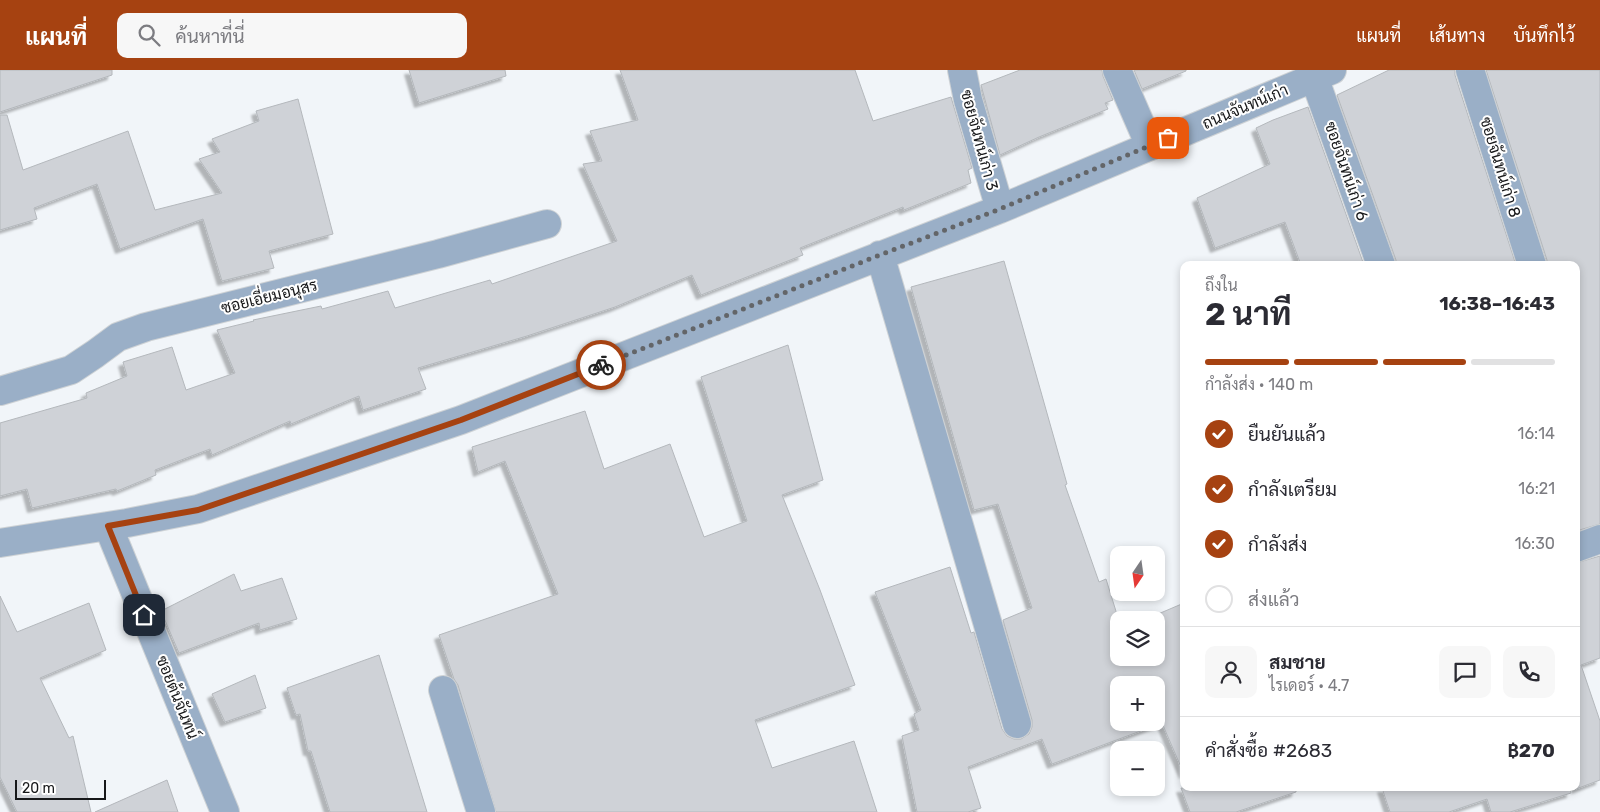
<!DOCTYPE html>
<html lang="th">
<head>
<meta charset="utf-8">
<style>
  body { margin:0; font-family:Rubik,Sarabun,sans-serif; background:#f7f7f7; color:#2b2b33; height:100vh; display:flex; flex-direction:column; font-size:19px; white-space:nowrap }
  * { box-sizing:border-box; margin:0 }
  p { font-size:16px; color:#7c7c81 }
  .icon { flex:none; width:28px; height:28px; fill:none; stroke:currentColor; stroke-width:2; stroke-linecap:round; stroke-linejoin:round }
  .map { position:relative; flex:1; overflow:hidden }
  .panel { position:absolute; left:1180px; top:191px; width:400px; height:530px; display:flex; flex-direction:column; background:#fff; border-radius:10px; box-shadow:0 2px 8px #0003 }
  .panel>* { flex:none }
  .needle { width:32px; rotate:193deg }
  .fabs { position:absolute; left:1110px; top:476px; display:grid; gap:10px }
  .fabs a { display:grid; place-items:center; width:55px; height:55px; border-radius:10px; background:#fff; box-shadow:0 2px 8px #0003; font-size:25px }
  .scale { position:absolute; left:15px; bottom:12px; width:91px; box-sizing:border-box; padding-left:5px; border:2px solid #17181a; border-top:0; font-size:14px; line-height:18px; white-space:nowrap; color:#17181a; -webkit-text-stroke:4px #fff; paint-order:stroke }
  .pin { position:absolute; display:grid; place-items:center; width:42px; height:42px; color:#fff; margin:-21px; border-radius:10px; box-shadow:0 2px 8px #0006 }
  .courier { position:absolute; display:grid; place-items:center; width:50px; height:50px; margin:-25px; border:4px solid #a64211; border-radius:50%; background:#fff; color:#222; box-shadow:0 1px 6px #0007 }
  .headline em { font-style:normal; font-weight:700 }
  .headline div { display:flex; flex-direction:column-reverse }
  .headline { display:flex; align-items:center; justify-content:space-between; height:85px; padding:0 25px }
  h1 { font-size:32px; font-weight:700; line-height:38px }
  .bar { display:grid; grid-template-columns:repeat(4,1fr); gap:8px 5px; align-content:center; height:60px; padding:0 25px }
  .bar i { height:6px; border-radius:4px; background:#e1e1e2 }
  .bar .current { background:#a64211 }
  .bar p { grid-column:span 4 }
  .line { display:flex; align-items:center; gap:12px; padding:0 25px; border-top:1px solid #e1e1e2 }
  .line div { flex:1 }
  .round { display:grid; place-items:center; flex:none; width:52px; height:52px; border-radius:10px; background:#f7f7f7 }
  ol { padding:0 25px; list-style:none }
  li { display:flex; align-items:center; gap:15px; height:55px }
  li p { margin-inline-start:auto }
  li .icon { padding:5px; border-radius:50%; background:#a64211; color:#fff; stroke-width:4 }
  li:last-child { color:#7c7c81 }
  li i { width:28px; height:28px; border:2px solid #e1e1e2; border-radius:50% }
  header { display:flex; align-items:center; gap:30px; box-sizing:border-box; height:70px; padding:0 25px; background:#a64211; color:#fff }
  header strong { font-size:24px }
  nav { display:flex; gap:28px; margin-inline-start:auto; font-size:18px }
  .search { width:350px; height:45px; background:#f7f7f7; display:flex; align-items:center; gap:12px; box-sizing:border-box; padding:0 18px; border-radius:10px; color:#7c7c81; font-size:19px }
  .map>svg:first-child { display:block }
</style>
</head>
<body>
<header>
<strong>แผนที่</strong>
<div class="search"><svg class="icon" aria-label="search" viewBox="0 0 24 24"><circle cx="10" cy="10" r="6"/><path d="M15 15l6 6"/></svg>ค้นหาที่นี่</div>
<nav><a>แผนที่</a><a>เส้นทาง</a><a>บันทึกไว้</a></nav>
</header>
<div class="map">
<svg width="1600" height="742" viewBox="0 0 1600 742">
  <defs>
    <filter id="shadow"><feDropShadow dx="-4.5" dy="4.5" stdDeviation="1" flood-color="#0004"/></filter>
  </defs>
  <rect width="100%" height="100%" fill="#f1f5f9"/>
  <path fill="#cfd2d7" stroke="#b4b8bc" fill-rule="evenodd" filter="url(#shadow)" d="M0 0H112V5L0 42Z
    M409 0H505L506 6 419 33Z
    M620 0H855L873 51 951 27 972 98 968 100 971 113 904 140 903 137 800 178 803 185 701 225 692 205 615 237 527 266 418 298 426 319 363 340 359 326 291 354 290 351 212 385 210 379 155 400 156 405 117 421 116 419 32 438 27 419 0 426V353L87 328 86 323 127 306 123 292 172 277 186 320 235 303 217 260 254 251 253 250 321 236 322 239 388 221 395 238 490 210 492 214 617 171 583 94 602 91 590 61 638 50Z
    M1020 0H1102L1103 6 1113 30 1105 33 1108 39 1039 67 1000 85 981 15Z
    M1134 0H1186V1L1142 19Z
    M1389 0H1455V5L1516 195H1396V190L1337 25Z
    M1486 0H1600V454L1576 461V195H1547V190Z
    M298 29 333 164 269 181 274 198 222 211 203 149 120 179 97 114 34 138 37 149 0 160V45H7L23 100 128 61 155 140 222 123 199 89 220 82 212 69 259 51 256 41Z
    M1308 37 1364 195H1301L1285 152 1215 178 1197 128 1270 94 1256 58 1273 50Z
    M1004 191 1067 414 1065 415 1099 512 1106 509 1119 551V588H1156V550H1144L1184 533V704L1162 653 1052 694 1042 669 968 697 981 738 968 742H917L902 666 919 660 914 644 921 640 875 522 950 497 971 563 974 562 1002 659 1007 666 1014 669H1021L1029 664 1032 657V650L1003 550 1032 538 998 434 974 440 911 217ZM1119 615H1156V652H1119Z
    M788 275 823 410 782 425 820 520 855 615 755 650 772 698 854 671 877 742H496L458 615 454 609 439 565 558 524 505 391 478 402 472 377 585 341 604 399 670 374 704 467 747 451 701 307Z
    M1600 486V588L1581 595 1600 651V710L1576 719V493Z
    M234 504 241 521 282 508 297 549 260 560 259 553 179 583 161 541Z
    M0 526 17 562 89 533 106 580 40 608 69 668 73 666 91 742H17L0 707Z
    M379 585 427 742H330L311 681H308L300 644 296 645 287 618Z
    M255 605 266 638 225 652 212 624Z
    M167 710 178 742H95Z
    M1181 718H1296V722L1236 742H1190Z
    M1382 718H1570L1571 723 1510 742H1491L1487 729 1449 742H1390Z"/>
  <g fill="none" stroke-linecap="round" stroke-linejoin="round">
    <defs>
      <path id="minor" d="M962 0 968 30 1000 139
        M1117 0 1150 76
        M1470 0 1532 195
        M1314 7 1381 195
        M880 185 1017 654
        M0 321 71 300 95 284 118 267 146 257 438 184 547 154
        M108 456 225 742
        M0 473 127 453 198 439 461 350 1000 139 1332 0
        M1576 478 1600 469
        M443 620 481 742"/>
    </defs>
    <use href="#minor" stroke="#ced2d5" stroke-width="30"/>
    <use href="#minor" stroke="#9aafc7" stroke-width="28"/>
  </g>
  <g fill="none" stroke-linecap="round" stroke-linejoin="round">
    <path stroke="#636568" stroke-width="5" stroke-dasharray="0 9" d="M601 295 880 185 1000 139 1168 68"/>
    <path stroke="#a64211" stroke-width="6" d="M144 545 108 456 198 440 461 350 601 295"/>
  </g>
  <g text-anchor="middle" stroke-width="4" stroke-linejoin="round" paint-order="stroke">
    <g font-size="16" fill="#17181a" stroke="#fff">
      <text transform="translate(1245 36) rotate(-23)" y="6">ถนนจันทน์เก่า</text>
      <text transform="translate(980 70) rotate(75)" y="6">ซอยจันทน์เก่า 3</text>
      <text transform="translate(1501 97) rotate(73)" y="6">ซอยจันทน์เก่า 8</text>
      <text transform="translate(1347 101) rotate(71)" y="6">ซอยจันทน์เก่า 6</text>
      <text transform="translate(269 226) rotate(-14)" y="6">ซอยเอี่ยมอนุสร</text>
      <text transform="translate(178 627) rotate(68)" y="6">ซอยต้นจันทน์</text>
    </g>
  </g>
</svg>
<div class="fabs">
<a><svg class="needle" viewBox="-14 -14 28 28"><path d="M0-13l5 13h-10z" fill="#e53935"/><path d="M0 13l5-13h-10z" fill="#7c7c81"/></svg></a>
<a><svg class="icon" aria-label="layers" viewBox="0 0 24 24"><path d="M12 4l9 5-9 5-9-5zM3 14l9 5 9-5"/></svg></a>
<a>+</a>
<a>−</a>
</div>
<div class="scale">20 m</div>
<div class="pin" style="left:1168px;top:68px;background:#ea580c"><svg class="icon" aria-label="bag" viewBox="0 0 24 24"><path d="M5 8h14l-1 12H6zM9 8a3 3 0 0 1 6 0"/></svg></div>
<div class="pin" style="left:144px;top:545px;background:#1f2937"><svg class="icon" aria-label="home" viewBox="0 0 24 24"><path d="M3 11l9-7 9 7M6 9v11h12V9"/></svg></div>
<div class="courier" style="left:601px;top:295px"><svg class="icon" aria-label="bike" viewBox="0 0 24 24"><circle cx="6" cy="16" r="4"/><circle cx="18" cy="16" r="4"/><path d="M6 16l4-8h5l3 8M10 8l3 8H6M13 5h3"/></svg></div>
<section class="panel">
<div class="headline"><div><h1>2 นาที</h1><p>ถึงใน</p></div><em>16:38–16:43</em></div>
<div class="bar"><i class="current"></i><i class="current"></i><i class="current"></i><i></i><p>กำลังส่ง · 140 m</p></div>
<ol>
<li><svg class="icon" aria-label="check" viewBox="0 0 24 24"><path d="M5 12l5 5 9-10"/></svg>ยืนยันแล้ว<p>16:14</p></li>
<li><svg class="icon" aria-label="check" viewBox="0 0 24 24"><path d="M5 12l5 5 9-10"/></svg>กำลังเตรียม<p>16:21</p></li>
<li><svg class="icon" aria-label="check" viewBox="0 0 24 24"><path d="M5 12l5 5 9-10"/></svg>กำลังส่ง<p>16:30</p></li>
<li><i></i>ส่งแล้ว</li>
</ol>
<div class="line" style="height:90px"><a class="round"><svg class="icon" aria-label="person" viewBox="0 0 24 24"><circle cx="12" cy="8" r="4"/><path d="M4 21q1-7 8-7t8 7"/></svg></a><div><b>สมชาย</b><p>ไรเดอร์ · 4.7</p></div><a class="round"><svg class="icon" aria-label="chat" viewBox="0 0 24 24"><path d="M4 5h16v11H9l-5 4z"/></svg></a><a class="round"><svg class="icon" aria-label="phone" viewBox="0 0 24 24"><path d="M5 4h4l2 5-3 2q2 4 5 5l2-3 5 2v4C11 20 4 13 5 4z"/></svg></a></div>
<div class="line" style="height:65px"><div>คำสั่งซื้อ #2683</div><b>฿270</b></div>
</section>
</div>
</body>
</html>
